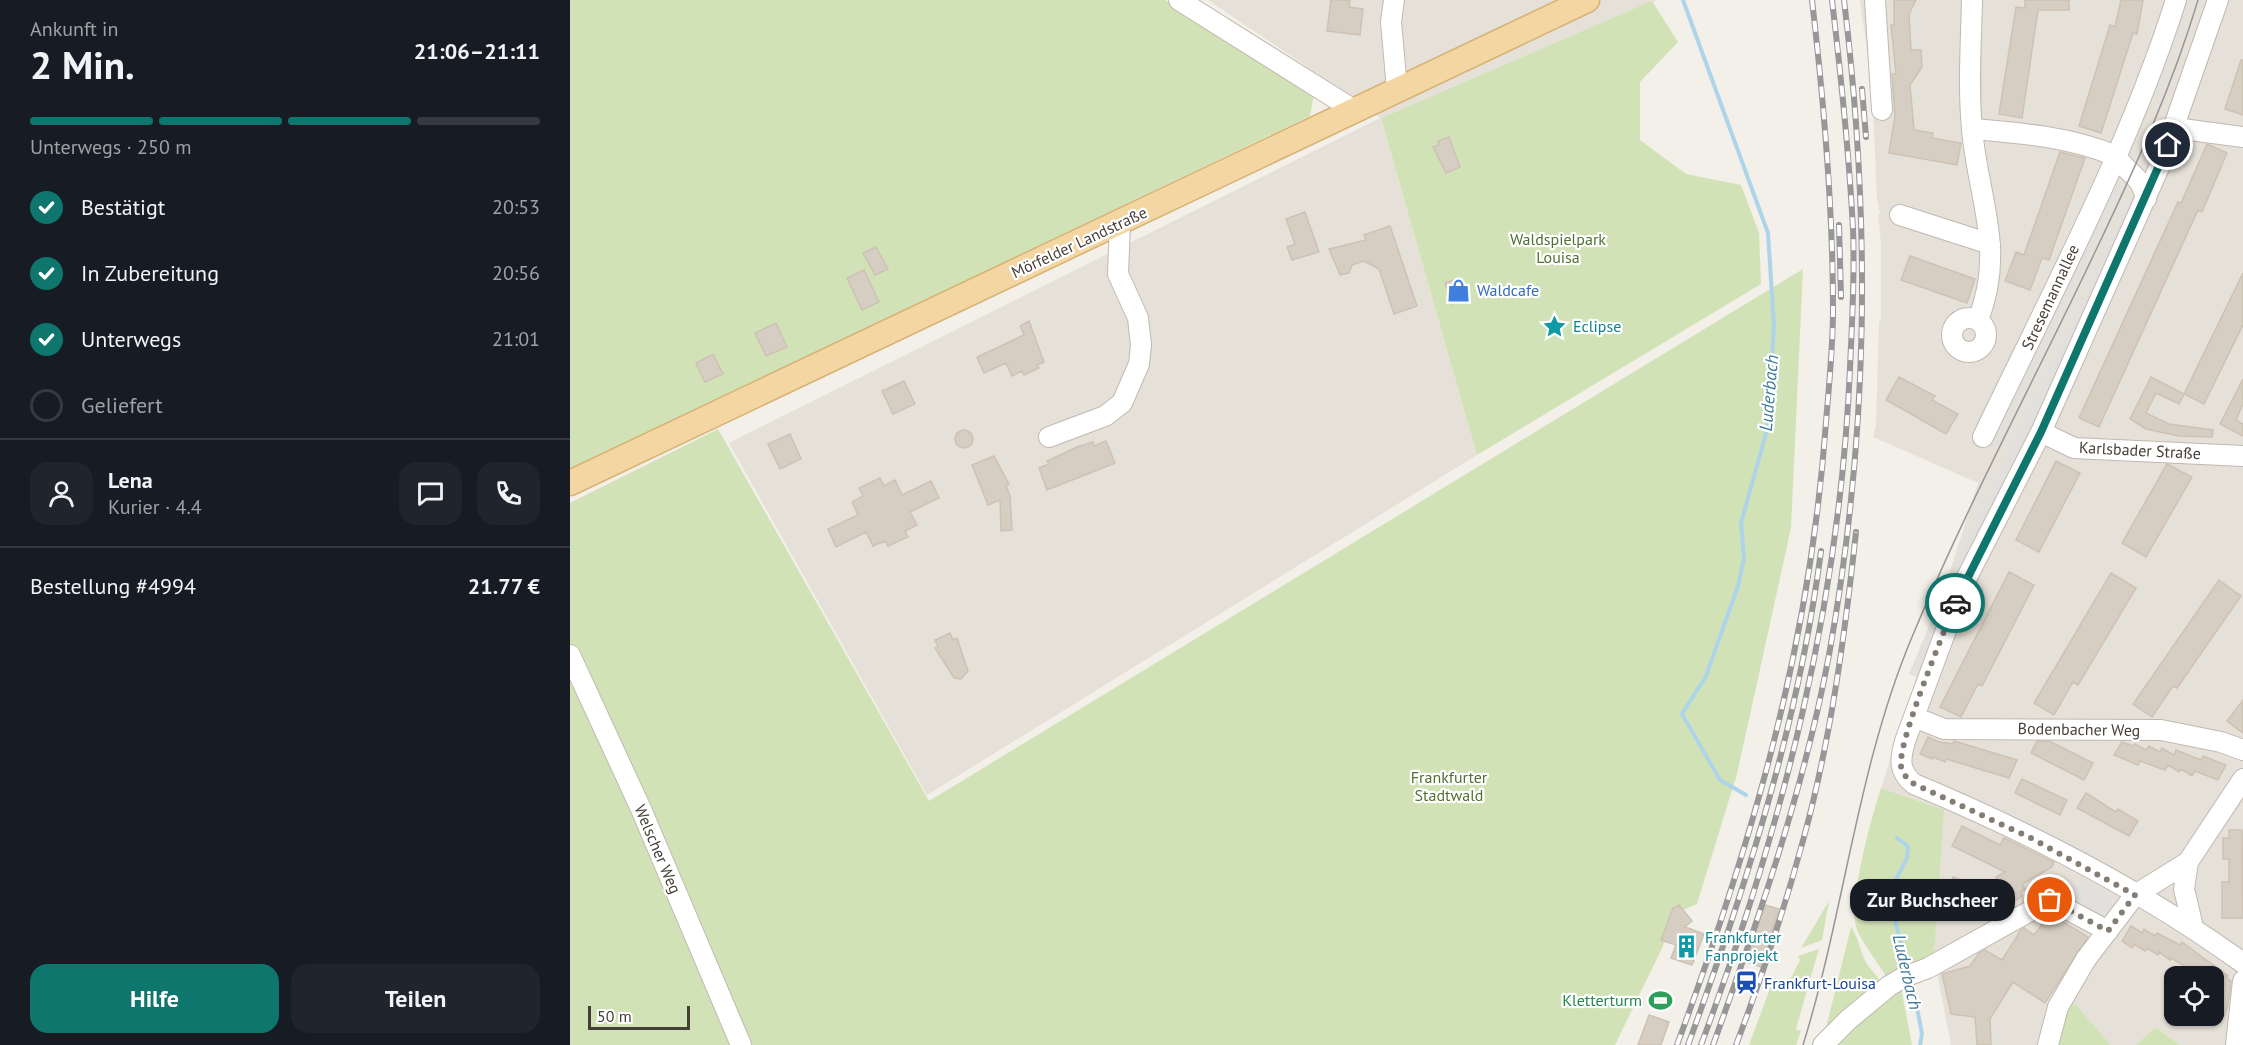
<!DOCTYPE html>
<html lang="de">
<head>
<meta charset="utf-8">
<style>
  body { margin:0; font-family:"PT Sans",sans-serif; background:#20242c; color:#f1f3f6; height:100vh; display:flex; flex-direction:column; font-size:22px; white-space:nowrap }
  * { box-sizing:border-box; margin:0 }
  p { font-size:20px; color:#9ea1a6 }
  .icon { flex:none; width:33px; height:33px; fill:none; stroke:currentColor; stroke-width:2; stroke-linecap:round; stroke-linejoin:round }
  .map { position:relative; flex:1; overflow:hidden }
  .details { display:flex; flex-direction:column; background:#171b24; width:570px }
  .details>* { flex:none }
  .buttons { position:absolute; left:1594px; top:966px; display:grid; gap:12px }
  .buttons a { display:grid; place-items:center; width:60px; height:60px; border-radius:12px; background:#171b24; box-shadow:0 2px 4px #0004; font-size:30px }
  .scale { position:absolute; left:18px; bottom:15px; width:102px; box-sizing:border-box; padding-left:6px; border:3px solid #463f38; border-top:0; font-size:16px; line-height:21px; white-space:nowrap; color:#463f38; -webkit-text-stroke:4px #fff; paint-order:stroke }
  .pin { position:absolute; display:grid; place-items:center; width:51px; height:51px; color:#fff; margin:-26px; border:3px solid #fff; border-radius:50%; box-shadow:0 2px 6px #0007 }
  .courier { position:absolute; display:grid; place-items:center; width:60px; height:60px; margin:-30px; border:4px solid #0f766e; border-radius:50%; background:#fff; color:#222; box-shadow:0 2px 8px #0007 }
  .bubble { position:absolute; height:42px; border-radius:18px; background:#171b24; box-shadow:0 2px 4px #0004; font-size:20px; font-weight:700; line-height:42px; text-align:center }
  .summary em { font-style:normal; font-weight:700 }
  .summary div { display:flex; flex-direction:column-reverse }
  .summary { display:flex; align-items:center; justify-content:space-between; height:102px; padding:0 30px }
  h1 { font-size:39px; font-weight:700; line-height:45px }
  .bar { display:grid; grid-template-columns:repeat(4,1fr); gap:9px 6px; align-content:center; height:72px; padding:0 30px }
  .bar i { height:8px; border-radius:4px; background:#363941 }
  .bar .on { background:#0f766e }
  .bar p { grid-column:span 4 }
  .line { display:flex; align-items:center; gap:15px; padding:0 30px; border-top:2px solid #363941 }
  .line div { flex:1 }
  .round { display:grid; place-items:center; flex:none; width:63px; height:63px; border-radius:18px; background:#20242c }
  ol { padding:0 30px; list-style:none }
  li { display:flex; align-items:center; gap:18px; height:66px }
  li p { margin-inline-start:auto }
  li .icon { padding:6px; border-radius:50%; background:#0f766e; color:#fff; stroke-width:4 }
  li:last-child { color:#9ea1a6 }
  li i { width:33px; height:33px; border:3px solid #363941; border-radius:50% }
  .cta { display:flex; gap:12px; margin-top:auto; padding:12px 30px }
  .cta a { flex:1; height:69px; border-radius:18px; background:#0f766e; color:#fff; font-size:24px; font-weight:700; line-height:69px; text-align:center }
  .cta a+a { background:#20242c; color:#f1f3f6 }
  main { display:flex; flex:1; min-height:0 }
  .map>svg:first-child { display:block }
</style>
</head>
<body>
<main>
<section class="details">
<div class="summary"><div><h1>2 Min.</h1><p>Ankunft in</p></div><em>21:06–21:11</em></div>
<div class="bar"><i class="on"></i><i class="on"></i><i class="on"></i><i></i><p>Unterwegs · 250 m</p></div>
<ol>
<li><svg class="icon" aria-label="check" viewBox="0 0 24 24"><path d="M5 12l5 5 9-10"/></svg>Bestätigt<p>20:53</p></li>
<li><svg class="icon" aria-label="check" viewBox="0 0 24 24"><path d="M5 12l5 5 9-10"/></svg>In Zubereitung<p>20:56</p></li>
<li><svg class="icon" aria-label="check" viewBox="0 0 24 24"><path d="M5 12l5 5 9-10"/></svg>Unterwegs<p>21:01</p></li>
<li><i></i>Geliefert</li>
</ol>
<div class="line" style="height:108px"><a class="round"><svg class="icon" aria-label="person" viewBox="0 0 24 24"><circle cx="12" cy="8" r="4"/><path d="M4 21q1-7 8-7t8 7"/></svg></a><div><b>Lena</b><p>Kurier · 4.4</p></div><a class="round"><svg class="icon" aria-label="chat" viewBox="0 0 24 24"><path d="M4 5h16v11H9l-5 4z"/></svg></a><a class="round"><svg class="icon" aria-label="phone" viewBox="0 0 24 24"><path d="M5 4h4l2 5-3 2q2 4 5 5l2-3 5 2v4C11 20 4 13 5 4z"/></svg></a></div>
<div class="line" style="height:78px"><div>Bestellung #4994</div><b>21.77 €</b></div>
<div class="cta"><a>Hilfe</a><a>Teilen</a></div>
</section>
<div class="map">
<svg width="1673" height="1045" viewBox="0 0 1673 1045">
  <rect width="100%" height="100%" fill="#f3efe9"/>
  <path fill="#e6e1d8" fill-rule="evenodd" d="M638 0H1087L811 118 907 455 357 795 159 443 810 118 797 107Z
    M1290 0H1673V1045H1610L1585 1027 1566 1045H1541L1500 998 1486 1045H1381L1364 957 1373 810 1311 788 1408 483 1303 437 1306 425 1309 322 1311 320V242L1308 215 1310 213 1307 200 1302 87ZM1605 976H1644V1016H1605Z"/>
  <path fill="#d2e2b7" d="M0 0H595L744 94 740 116 0 470Z
    M1082 1 1108 42 1070 82V140L1116 174 1171 185 1189 233 1191 284 907 455 811 118Z
    M1233 269 1221 528 1167 774 1127 904 1104 914 1093 946 1045 1045H0V503L148 429 359 801Z
    M1311 788 1374 810 1364 957 1317 978C1308 962 1294 946 1287 930 1277 904 1302 816 1311 788Z
    M1259 901 1252 940 1231 948Z
    M1281 927C1289 937 1290 953 1297 964 1302 972 1309 976 1311 985L1253 1040Z
    M1249 949 1226 1029 1231 1031 1226 1045H1179L1204 978 1213 980 1221 978 1230 960 1228 956Z
    M1331 988 1342 1045H1261Z
    M1500 998 1541 1045H1486Z
    M1585 1027 1610 1045H1566Z"/>
  <path fill="#e2e0dd" d="M1612 0H1622L1587 100 1579 90Z
    M1544 182 1552 186 1425 449 1418 446Z
    M1564 192 1570 197 1351 678 1339 674 1381 573Z
    M1471 307 1414 427 1405 423 1460 313Z
    M1511 881 1541 898 1545 910 1536 922 1493 896Z"/>
  <g fill="none" stroke-linecap="round" stroke-linejoin="round">
    <path stroke="#add4e8" stroke-width="4" d="M1113 0 1198 233 1204 326 1197 430 1171 523 1174 558 1168 586 1136 676 1112 714 1150 780 1176 795
      M1327 838 1338 846 1337 858 1318 895 1338 968
      M1342 981 1352 1034 1350 1045"/>
  </g>
  <path fill="#d6cdc3" stroke="#cdc2b4" stroke-width="1.5" d="M761 0H780L779 7 793 9 790 35 757 31Z
    M1324 0H1346L1339 14 1341 50H1351L1352 67 1340 85 1344 130 1363 133 1362 138 1391 143 1387 165 1319 153 1325 116 1322 74H1326L1321 25H1324Z
    M1455 0H1499V10H1468L1452 118 1429 114 1446 7 1455 8Z
    M1551 0H1573L1567 34 1563 33 1531 133 1509 126 1540 25 1545 27Z
    M1671 60H1673V115L1655 109Z
    M879 137 890 167 876 173 863 147 869 145 868 141Z
    M1637 144 1657 153 1632 212 1628 210 1529 427 1509 418 1608 202 1611 203Z
    M1490 152 1515 158 1479 260 1472 258 1460 290 1435 281 1446 252 1454 255Z
    M735 212 749 252 722 260 717 247 725 244 716 219Z
    M820 226 847 306 824 314 809 269 794 261 782 265 779 273 770 275 759 249 796 240 794 235Z
    M306 247 318 269 305 275 293 253Z
    M1340 256 1405 279 1397 303 1331 280Z
    M294 270 309 302 292 310 277 278Z
    M1673 273V325L1634 404 1614 394Z
    M889 278 896 299 882 304 875 283Z
    M459 321 474 362 467 365 469 368 454 375 452 371 442 376 436 363 414 373 407 357 454 335 450 326Z
    M206 323 217 347 196 356 185 333Z
    M143 354 153 374 135 382 126 363Z
    M1329 377 1365 396 1362 400 1388 414 1376 434 1316 400Z
    M1581 377 1614 394 1609 404 1586 393 1576 413 1599 424 1643 430 1642 437 1609 436 1576 429 1560 419Z
    M1673 379V404L1666 420 1673 424V436L1650 424Z
    M334 381 345 404 323 414 312 391Z
    M385 439a9 9 0 1 1 18 0a9 9 0 1 1-18 0Z
    M220 434 231 459 210 469 198 444Z
    M536 441 545 463 477 490 469 468 479 464 477 461 507 447 523 442 524 446Z
    M424 456 439 484 436 485 440 496 442 530 431 531 430 500 418 505 402 465Z
    M1486 461 1510 473 1469 552 1446 540Z
    M1597 464 1622 477 1576 557 1552 543Z
    M310 478 314 486 325 480 332 495 361 481 369 498 340 512 347 525 335 531 338 537 318 546 315 541 303 546 296 532 266 547 258 529 288 515 282 502 293 496 289 488Z
    M1439 572 1464 585 1412 686 1408 684 1391 717 1370 707Z
    M1541 573 1566 588 1508 685 1503 682 1484 715 1464 703Z
    M1649 580 1671 596 1607 688 1603 686 1582 717 1563 704Z
    M380 633 383 640 387 638 398 671 391 679 384 678 365 648 368 647 365 640Z
    M1673 700V733L1657 721Z
    M1358 737 1369 742 1383 744 1384 741 1447 760 1439 778 1376 759 1375 762 1363 757 1362 759 1350 754Z
    M1467 741H1479L1523 763 1514 780 1461 753Z
    M1552 742 1563 746 1565 744 1576 750 1579 746 1590 752 1592 748 1604 755 1606 750 1631 760 1633 756 1656 765 1648 780 1625 771 1622 776 1611 769 1609 772 1598 765 1595 770 1570 761 1568 765 1544 755Z
    M1452 779 1497 800 1490 815 1445 793Z
    M1516 793 1546 812 1548 809 1568 821 1559 836 1507 808Z
    M1392 826 1430 845 1434 838 1484 862 1482 867 1452 884 1455 889 1450 892 1452 896 1430 912 1388 897 1386 903 1375 900 1383 877 1438 897 1426 877 1435 872 1382 846Z
    M1659 830H1672L1673 918H1652V882H1659V859H1653V838H1659Z
    M1109 905 1122 921 1115 927 1134 934 1122 965 1101 958 1106 945 1091 940 1103 908Z
    M1195 905 1209 909 1191 967 1176 962Z
    M1480 914 1518 937 1475 1003 1443 982 1420 1019 1421 1045H1407L1405 1017 1381 1014 1372 974 1400 966 1409 953 1415 950 1432 960 1451 930 1454 928 1464 935Z
    M1561 926 1572 933 1574 929 1585 936 1587 933 1610 945 1612 942 1658 976 1656 977 1661 981 1658 1005 1654 1016 1644 1009 1649 998 1644 994V976H1631L1601 958 1600 960 1589 952 1588 955 1577 948 1575 951 1564 944 1562 948 1552 941Z
    M1079 1015 1099 1022 1091 1045H1068Z"/>
  <g fill="none" stroke-linecap="round" stroke-linejoin="round">
    <defs>
      <path id="minor" d="M609 0 784 110
        M824 0 821 22 827 89
        M1305 0 1312 110
        M1402 0C1401 43 1398 87 1402 129 1408 199 1436 249 1408 320
        M1648 0 1591 163 1471 432 1392 587 1335 741C1330 759 1328 771 1344 784 1459 832 1572 890 1673 963
        M1605 128 1673 137
        M1402 129C1451 133 1501 137 1546 156
        M1546 156C1559 176 1570 173 1576 199
        M1330 215 1420 244
        M1382 335a17 17 0 1 1 34 0a17 17 0 1 1-34 0Z
        M1471 432 1504 448 1673 456
        M479 437 535 416 552 403 569 364 571 345 568 318 548 274 550 223
        M1413 437C1481 294 1558 151 1606 0
        M0 655 71 809 171 1045
        M1344 717 1374 729 1591 730 1651 742 1673 750
        M1618 862 1614 889 1623 927
        M1253 1045 1278 1020 1319 986 1334 977 1358 968 1480 900 1538 931
        M1478 1045 1488 1007 1516 959 1565 895 1618 862 1673 779
        M1666 1045 1673 981"/>
      <path id="major" d="M0 483 1017 0"/>
    </defs>
    <use href="#minor" stroke="#c0b9b0" stroke-width="22"/>
    <use href="#major" stroke="#d6b274" stroke-width="27"/>
    <use href="#minor" stroke="#fff" stroke-width="20"/>
    <use href="#major" stroke="#f3d6a2" stroke-width="24"/>
    <path stroke="#979797" stroke-width="1.5" d="M1233 1045C1275 910 1287 768 1342 637 1397 505 1465 379 1526 250 1565 168 1602 87 1628 0"/>
    <defs>
      <path id="rail" d="M1292 89 1296 137
        M1269 225 1271 297
        M1107 1045C1184 837 1240 645 1256 422 1259 385 1263 347 1263 310 1263 206 1254 103 1242 0
        M1118 1045C1177 884 1229 721 1251 551
        M1131 1045C1213 826 1270 603 1280 368 1282 322 1285 276 1283 229 1279 153 1271 76 1262 0
        M1143 1045C1189 918 1234 789 1259 655 1299 434 1301 223 1274 0
        M1166 1045C1192 977 1215 907 1234 837 1261 738 1275 634 1286 532"/>
    </defs>
    <use href="#rail" stroke="#979797" stroke-width="6"/>
    <use href="#rail" stroke="#fff" stroke-width="4" stroke-dasharray="11" stroke-linecap="butt"/>
  </g>
  <g fill="none" stroke-linecap="round" stroke-linejoin="round">
    <path stroke="#837d76" stroke-width="6" stroke-dasharray="0 10.8" d="M1385 603C1374 634 1328 740 1331 766 1332 774 1338 779 1344 784L1459 837 1565 895 1538 931 1480 900"/>
    <path stroke="#0f766e" stroke-width="8" d="M1385 603 1471 432 1598 145"/>
  </g>
  <defs>
    <symbol id="shop-bare" viewBox="-9 -9 18 18"><path d="M-5-2.5h2.3a2.7 3.5 0 0 1 5.4 0H5L5.5 6h-11ZM-1.5-2.5h3a1.5 2.3 0 0 0-3 0Z" fill="#3f7fe0" stroke="#fff" stroke-width="2.5" paint-order="stroke"/></symbol>
    <symbol id="sight-bare" viewBox="-9 -9 18 18"><path d="M0-6L1.8-2.2L6-1.7L2.9 1.2L3.7 5.4L0 3.3L-3.7 5.4L-2.9 1.2L-6-1.7L-1.8-2.2Z" fill="#0f9aa8" stroke="#fff" stroke-width="2.5" paint-order="stroke"/></symbol>
    <symbol id="building-bare" viewBox="-9 -9 18 18"><path d="M-4-6H4V6H1V3H-1V6H-4ZM-2.5-4.3h1.7v1.8h-1.7ZM.8-4.3h1.7v1.8H.8ZM-2.5-1h1.7V.8h-1.7ZM.8-1h1.7V.8H.8Z" fill="#0f9aa8" stroke="#fff" stroke-width="2.5" paint-order="stroke"/></symbol>
    <symbol id="station-bare" viewBox="-9 -9 18 18"><path d="M-3-6H3Q5-6 5-4V2Q5 4 3 4L4.5 6H3L1.5 4h-3L-3 6H-4.5L-3 4Q-5 4-5 2V-4Q-5-6-3-6ZM-3.5-4v3h7v-3ZM-3.5 1v1.5H-2V1ZM2 1v1.5H3.5V1Z" fill="#1a4fb4" stroke="#fff" stroke-width="2.5" paint-order="stroke"/></symbol>
    <symbol id="stadium-bare" viewBox="-9 -9 18 18"><path d="M0-5a6.5 5 0 1 0 0 10a6.5 5 0 1 0 0-10ZM-3.5-1.8h7v3.6h-7Z" fill="#2e9e5b" stroke="#fff" stroke-width="2.5" paint-order="stroke"/></symbol>
  </defs>
  <g fill-rule="evenodd">
    <use href="#shop-bare" x="872" y="274" width="33" height="33"/>
    <use href="#sight-bare" x="968" y="310" width="33" height="33"/>
    <use href="#building-bare" x="1100" y="930" width="33" height="33"/>
    <use href="#station-bare" x="1160" y="966" width="33" height="33"/>
    <use href="#stadium-bare" x="1074" y="984" width="33" height="33"/>
  </g>
  <g text-anchor="middle" stroke-width="4.5" stroke-linejoin="round" paint-order="stroke">
    <g font-size="16" fill="#4e7132" stroke="#fff">
      <text x="988" y="245">Waldspielpark<tspan x="988" dy="18">Louisa</tspan></text>
      <text x="879" y="783">Frankfurter<tspan x="879" dy="18">Stadtwald</tspan></text>
    </g>
    <g font-size="16" fill="#463f38" stroke="#fff">
      <text transform="translate(509 242) rotate(-25)" y="6">Mörfelder Landstraße</text>
      <text transform="translate(1480 297) rotate(-65)" y="6">Stresemannallee</text>
      <text transform="translate(1570 450) rotate(3)" y="6">Karlsbader Straße</text>
      <text transform="translate(1509 729) rotate(1)" y="6">Bodenbacher Weg</text>
      <text transform="translate(88 849) rotate(67)" y="6">Welscher Weg</text>
    </g>
    <g font-size="16" fill="#366cbe" stroke="#fff" text-anchor="start">
      <text x="907" y="296">Waldcafe</text>
    </g>
    <g font-size="16" fill="#0d838f" stroke="#fff" text-anchor="start">
      <text x="1003" y="332">Eclipse</text>
      <text x="1135" y="943">Frankfurter<tspan x="1135" dy="18">Fanprojekt</tspan></text>
    </g>
    <g font-size="16" fill="#164399" stroke="#fff" text-anchor="start">
      <text x="1194" y="989">Frankfurt-Louisa</text>
    </g>
    <g font-size="16" fill="#27864d" stroke="#fff" text-anchor="end">
      <text x="1072" y="1006">Kletterturm</text>
    </g>
    <g font-size="18" font-style="italic" fill="#3c7b9e" stroke="#fff">
      <text transform="translate(1199 393) rotate(-85)" y="6">Luderbach</text>
      <text transform="translate(1337 972) rotate(77)" y="6">Luderbach</text>
    </g>
  </g>
</svg>
<div class="buttons">
<a><svg class="icon" aria-label="locate" viewBox="0 0 24 24"><circle cx="12" cy="12" r="6"/><path d="M12 2v4M12 18v4M2 12h4M18 12h4"/></svg></a>
</div>
<div class="scale">50 m</div>
<div class="pin" style="left:1480px;top:900px;background:#ea580c"><svg class="icon" aria-label="bag" viewBox="0 0 24 24"><path d="M5 8h14l-1 12H6zM9 8a3 3 0 0 1 6 0"/></svg></div>
<div class="pin" style="left:1598px;top:145px;background:#1f2937"><svg class="icon" aria-label="home" viewBox="0 0 24 24"><path d="M3 11l9-7 9 7M6 9v11h12V9"/></svg></div>
<div class="courier" style="left:1385px;top:603px"><svg class="icon" aria-label="car" viewBox="0 0 24 24"><path d="M5 17H2v-5l4-1 3-4h7l3 4 3 1v5h-3M9 17h6M6 11h13"/><circle cx="7" cy="17" r="2"/><circle cx="17" cy="17" r="2"/></svg></div>
<div class="bubble" style="left:1280px;top:879px;width:165px">Zur Buchscheer</div>
</div>
</main>
</body>
</html>
